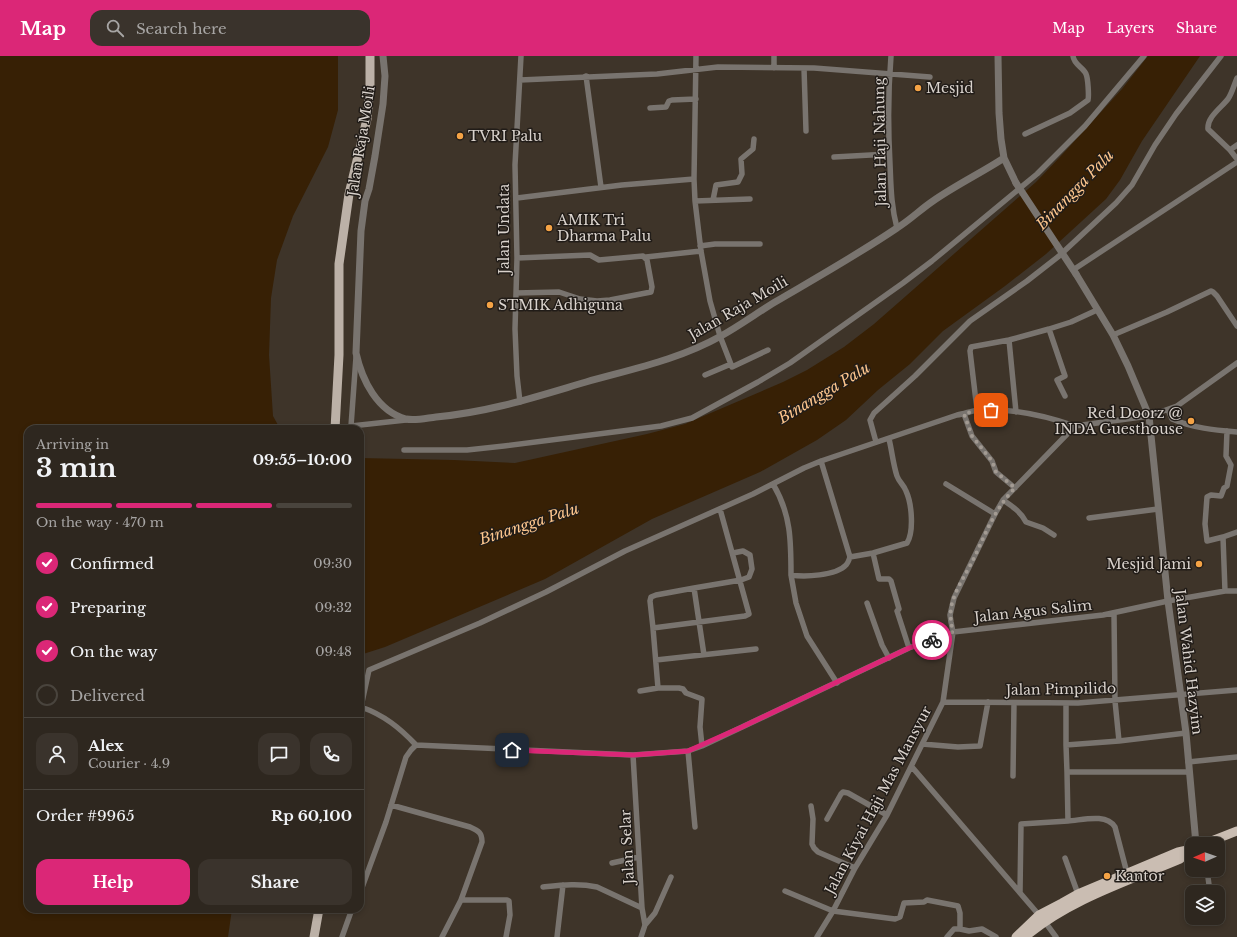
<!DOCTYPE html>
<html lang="en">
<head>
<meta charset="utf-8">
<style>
  body { margin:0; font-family:"Libre Baskerville",serif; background:#3a332c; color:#f1f3f6; height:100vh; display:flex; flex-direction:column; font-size:15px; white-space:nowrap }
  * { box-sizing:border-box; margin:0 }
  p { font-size:13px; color:#a7a5a4 }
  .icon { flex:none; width:22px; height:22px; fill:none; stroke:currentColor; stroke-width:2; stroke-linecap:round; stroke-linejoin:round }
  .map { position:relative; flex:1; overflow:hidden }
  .drawer { position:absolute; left:24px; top:369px; width:340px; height:488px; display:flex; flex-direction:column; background:#2e271f; border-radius:12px; box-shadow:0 2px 6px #0003,0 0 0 1px #49443d }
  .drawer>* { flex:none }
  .needle { width:26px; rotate:268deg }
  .buttons { position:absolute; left:1185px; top:781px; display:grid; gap:8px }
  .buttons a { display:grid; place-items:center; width:40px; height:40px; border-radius:8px; background:#2e271f; box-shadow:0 2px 6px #0003,0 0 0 1px #49443d; font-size:20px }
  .pin { position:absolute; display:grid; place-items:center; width:34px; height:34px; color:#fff; margin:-17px; border-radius:8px; box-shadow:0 2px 6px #0006 }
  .courier { position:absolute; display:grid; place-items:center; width:40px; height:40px; margin:-20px; border:3px solid #db2777; border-radius:50%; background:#fff; color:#222; box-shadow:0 1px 5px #0007 }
  .head em { font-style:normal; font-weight:700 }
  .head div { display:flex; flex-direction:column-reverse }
  .head { display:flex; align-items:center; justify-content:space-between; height:68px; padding:0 12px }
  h1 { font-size:26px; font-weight:700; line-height:30px }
  .bar { display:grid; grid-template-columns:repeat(4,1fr); gap:6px 4px; align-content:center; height:48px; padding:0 12px }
  .bar i { height:5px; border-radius:3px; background:#49443d }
  .bar .active { background:#db2777 }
  .bar p { grid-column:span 4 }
  .line { display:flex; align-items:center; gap:10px; padding:0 12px; border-top:1px solid #49443d }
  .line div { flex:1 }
  .round { display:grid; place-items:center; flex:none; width:42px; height:42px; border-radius:12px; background:#3a332c }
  ol { padding:0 12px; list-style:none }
  li { display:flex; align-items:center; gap:12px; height:44px }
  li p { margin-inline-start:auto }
  li .icon { padding:4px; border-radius:50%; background:#db2777; color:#fff; stroke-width:4 }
  li:last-child { color:#a7a5a4 }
  li i { width:22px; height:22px; border:2px solid #49443d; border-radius:50% }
  .button { display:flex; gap:8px; margin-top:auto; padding:8px 12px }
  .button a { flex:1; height:46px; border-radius:12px; background:#db2777; color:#fff; font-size:16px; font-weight:700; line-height:46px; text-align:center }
  .button a+a { background:#3a332c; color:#f1f3f6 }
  header { display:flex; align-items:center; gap:24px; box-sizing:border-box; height:56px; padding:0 20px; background:#db2777; color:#fff }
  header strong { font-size:19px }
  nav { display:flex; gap:22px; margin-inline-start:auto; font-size:14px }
  .search { width:280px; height:36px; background:#3a332c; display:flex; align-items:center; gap:10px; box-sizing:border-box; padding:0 14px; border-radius:12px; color:#a7a5a4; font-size:15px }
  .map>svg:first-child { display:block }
</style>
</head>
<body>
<header>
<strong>Map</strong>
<div class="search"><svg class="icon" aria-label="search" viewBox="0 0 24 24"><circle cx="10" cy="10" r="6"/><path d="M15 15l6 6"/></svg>Search here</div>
<nav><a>Map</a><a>Layers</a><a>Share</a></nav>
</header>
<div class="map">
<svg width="1237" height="881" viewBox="0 0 1237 881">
  <rect width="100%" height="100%" fill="#3e3429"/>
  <path fill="#372005" d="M0 0H338V54L328 91 293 160 277 204 271 242 269 299 273 360 278 369 282 373H28V853H232L228 881H0Z
    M1148 0H1200L1142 85 1120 124 1106 143 1046 198 1005 230 943 275 910 308 878 334 846 364 817 384 760 416 652 463 545 523 385 591 360 599V402L454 404 515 407 647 378 685 368 783 326 807 314 844 291 874 268 1036 126 1060 101 1122 33Z"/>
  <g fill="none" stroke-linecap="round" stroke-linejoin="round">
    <path stroke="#79746f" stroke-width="5.5" d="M696 0 694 123 695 145 701 195 710 245 720 280 732 311 768 294
      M891 0C888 36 888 72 890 108 891 131 891 149 897 172
      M774 12V0
      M804 12 806 75
      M586 20 601 131
      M1237 22C1234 29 1232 37 1228 43 1221 52 1207 61 1208 73L1230 94 1237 89
      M520 24 657 18 718 11 814 12 930 21
      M650 52 666 51 669 45 672 44 696 43
      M1025 78 1070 57 1088 44C1089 40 1088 22 1086 18 1083 11 1074 9 1073 0
      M1230 94 1237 103
      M834 101 889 98
      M517 142 622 129 694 123
      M713 144 716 129 738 126 742 118 741 103 753 93 754 83
      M695 145 750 143
      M700 190 715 188H760
      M646 201 701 195
      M1073 214 1237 106
      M516 237 559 236 580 243 597 245 610 244 651 236 652 231 647 204 643 200 599 204 590 199 517 202
      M1049 273 1065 320 1057 324 1065 340
      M1113 279 1167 256 1211 235 1213 236 1217 240 1237 270
      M1009 284 1016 356
      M356 301 351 370 406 364
      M705 319 731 308
      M520 346 517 320 515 273 517 202 515 109 521 0
      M977 354 970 295 971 291 1009 284 1049 273 1071 266 1097 254
      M1168 354 1172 363C1193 372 1214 374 1237 376
      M964 358 972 380 992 405 996 416 1015 432
      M876 386 870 364 874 357 915 320 970 265 1027 225 1059 200 1116 147 1132 129 1155 89 1176 58 1221 0
      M404 394H467L504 390 661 370 692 362 758 326 790 307 903 227 932 205 1037 118 1085 70 1144 0
      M821 405 850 501
      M773 428C791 458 791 485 791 519
      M946 428 995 458
      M1003 444C1012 450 1021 456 1026 466L1043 472 1054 479
      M1089 462 1158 453
      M1223 481 1237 476
      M873 497 879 523H889L891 525 899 553 897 555 909 592
      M694 532 741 524 749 521 752 513 750 499 743 495 733 497
      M1225 535 1223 481 1207 485 1205 468 1207 441 1211 439 1221 440 1224 432 1227 430 1231 409 1226 400 1227 375
      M867 547 882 589 889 602
      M1114 557 1115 645 1119 685
      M653 572 650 545 651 541 656 539 694 532 704 599
      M656 604 756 593
      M837 627 807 580 796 547 791 519C804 521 836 520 846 509 848 507 849 504 850 501L873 497 907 487C914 476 912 448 906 435 904 429 899 426 897 420 893 408 892 395 889 383
      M658 632 653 572 745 560 749 558 720 453
      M640 635 658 632H679L683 633 686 637 702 643 700 671 702 690
      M943 646 1078 647 1237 634
      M1066 647V689L1119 685 1186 677
      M922 688 958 691 980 690 988 646
      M416 689C400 672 384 659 361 651L369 614 480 567 546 536 625 495 753 438 804 412 821 405 957 359C964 358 971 355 978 354 1011 352 1044 359 1075 370
      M416 689 633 699 688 695 702 690 909 592 953 576 1103 559 1168 545 1225 535H1237
      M1066 689 1067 716
      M688 695 695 771
      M633 699 642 852 645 869 641 881
      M1188 706 1237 701
      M912 711 1045 866 1056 881
      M1013 720 1014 647
      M391 749 470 771C479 775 482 777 482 786L461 844
      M811 750 813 763 812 788 814 792 818 796 855 812
      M827 763 841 738 843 736 848 737 887 759
      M1065 802 1078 838
      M612 807 639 801
      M1207 814 1210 836
      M1127 817 1115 771C1106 757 1083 764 1068 765L1067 716H1189
      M543 831C562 829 579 827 597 831L642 852
      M785 835 833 855 895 863 900 861 904 847 924 846 927 844 958 850 960 857V873L969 875 982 873 996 881
      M1020 836 1021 768 1068 765
      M360 837 386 766 406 701 411 694 416 689
      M645 869 655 857 671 821
      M342 881 352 853
      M442 881 461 844H507L509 845 510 859 506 881
      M557 881 563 829
      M817 881 833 855 855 812 887 759 943 646 953 576 951 566 950 559 954 542 995 458 1003 444 1075 370 1149 360 1177 350 1237 307
      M947 881 954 873H960"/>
    <path stroke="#79746f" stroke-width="7" d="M383 0 385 20 383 48 375 100 369 133 365 145 361 175 356 297C362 324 377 355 406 363 415 365 427 362 436 361 490 356 535 341 586 326 632 313 678 304 721 280 739 270 757 257 775 246 816 222 857 199 897 172 910 164 921 153 933 145 956 129 981 117 1004 102
      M998 0 999 57 1001 83 1004 102 1016 127
      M1076 218 1113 279 1128 310 1149 360 1168 545 1186 677 1196 788"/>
    <path stroke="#bcb1a7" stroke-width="9" d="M335 373 339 299V208L349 138 367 63 370 30V0
      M314 881 319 853"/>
    <path stroke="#cabdb2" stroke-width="9" d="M1204 788 1237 775
      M1016 881 1039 859 1062 847 1078 838 1178 796 1192 793
      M1025 881C1068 844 1128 825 1180 803L1188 795"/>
    <path stroke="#79746f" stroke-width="7" d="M1016 127 1076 218"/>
  </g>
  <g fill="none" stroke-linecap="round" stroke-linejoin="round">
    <path stroke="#a39b93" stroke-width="4" stroke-dasharray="0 7.2" d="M932 584 953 576C951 568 950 560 951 552 954 536 964 521 972 506 985 480 994 453 1015 432L996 416 992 405 972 380 964 358 977 354H991"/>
    <path stroke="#db2777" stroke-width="5" d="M512 694 633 699 688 695 742 671 909 592 932 584"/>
  </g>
  <g fill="#f5a345" stroke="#211c18" stroke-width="1.5">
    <circle cx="918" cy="32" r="4"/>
    <circle cx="460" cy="80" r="4"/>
    <circle cx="549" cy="172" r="4"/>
    <circle cx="490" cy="249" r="4"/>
    <circle cx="1191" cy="365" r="4"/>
    <circle cx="1199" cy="508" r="4"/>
    <circle cx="1107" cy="820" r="4"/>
  </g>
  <g text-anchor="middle" stroke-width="3" stroke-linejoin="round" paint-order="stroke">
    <g font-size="14" fill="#d9d2cc" stroke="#211c18" text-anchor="start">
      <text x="926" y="37">Mesjid</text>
      <text x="468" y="85">TVRI Palu</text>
      <text x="557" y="169">AMIK Tri<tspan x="557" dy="16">Dharma Palu</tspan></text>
      <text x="498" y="254">STMIK Adhiguna</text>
      <text x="1183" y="362" text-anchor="end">Red Doorz @<tspan x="1183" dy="16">INDA Guesthouse</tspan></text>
      <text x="1191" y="513" text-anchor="end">Mesjid Jami</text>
      <text x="1115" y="825">Kantor</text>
    </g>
    <g font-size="14" fill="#d9d2cc" stroke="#211c18">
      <text transform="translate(361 85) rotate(-81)" y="5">Jalan Raja Moili</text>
      <text transform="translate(880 86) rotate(-91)" y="5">Jalan Haji Nahung</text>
      <text transform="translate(504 173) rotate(-90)" y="5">Jalan Undata</text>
      <text transform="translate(738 252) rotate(-30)" y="5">Jalan Raja Moili</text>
      <text transform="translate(1033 555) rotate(-6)" y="5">Jalan Agus Salim</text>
      <text transform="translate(1189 606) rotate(83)" y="5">Jalan Wahid Hazyim</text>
      <text transform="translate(1061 633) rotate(-1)" y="5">Jalan Pimpilido</text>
      <text transform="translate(878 744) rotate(-62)" y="5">Jalan Kiyai Haji Mas Mansyur</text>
      <text transform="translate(627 791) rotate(-93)" y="5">Jalan Selar</text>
    </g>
    <g font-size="15" font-style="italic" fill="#fcc58d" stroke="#211c18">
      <text transform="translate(1075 134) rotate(-46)" y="5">Binangga Palu</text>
      <text transform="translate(824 337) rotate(-31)" y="5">Binangga Palu</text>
      <text transform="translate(529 468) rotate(-18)" y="5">Binangga Palu</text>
    </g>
  </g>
</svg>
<div class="buttons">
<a><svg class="needle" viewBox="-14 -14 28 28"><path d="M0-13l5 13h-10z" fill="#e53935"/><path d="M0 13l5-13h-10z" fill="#a7a5a4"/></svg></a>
<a><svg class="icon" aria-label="layers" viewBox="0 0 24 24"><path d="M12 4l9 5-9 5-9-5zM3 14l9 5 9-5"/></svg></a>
</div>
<div class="pin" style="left:991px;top:354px;background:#ea580c"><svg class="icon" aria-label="bag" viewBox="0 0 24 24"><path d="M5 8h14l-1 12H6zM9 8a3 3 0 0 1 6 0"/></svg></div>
<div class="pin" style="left:512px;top:694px;background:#1f2937"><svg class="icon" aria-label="home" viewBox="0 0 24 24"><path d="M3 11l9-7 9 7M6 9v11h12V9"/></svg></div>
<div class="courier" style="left:932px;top:584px"><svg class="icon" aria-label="bike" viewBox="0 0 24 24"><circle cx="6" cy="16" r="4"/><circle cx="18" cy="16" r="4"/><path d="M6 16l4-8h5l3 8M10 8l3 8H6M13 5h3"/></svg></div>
<section class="drawer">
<div class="head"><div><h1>3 min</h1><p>Arriving in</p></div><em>09:55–10:00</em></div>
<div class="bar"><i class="active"></i><i class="active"></i><i class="active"></i><i></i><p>On the way · 470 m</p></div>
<ol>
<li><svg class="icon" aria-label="check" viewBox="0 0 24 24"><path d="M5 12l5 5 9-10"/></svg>Confirmed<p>09:30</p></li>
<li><svg class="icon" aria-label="check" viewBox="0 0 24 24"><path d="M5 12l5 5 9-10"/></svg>Preparing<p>09:32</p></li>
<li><svg class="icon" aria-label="check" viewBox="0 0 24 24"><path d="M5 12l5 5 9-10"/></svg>On the way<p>09:48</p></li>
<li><i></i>Delivered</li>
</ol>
<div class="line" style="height:72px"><a class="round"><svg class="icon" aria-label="person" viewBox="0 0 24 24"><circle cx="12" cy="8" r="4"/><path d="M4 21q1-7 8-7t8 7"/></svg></a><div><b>Alex</b><p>Courier · 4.9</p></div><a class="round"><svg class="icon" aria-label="chat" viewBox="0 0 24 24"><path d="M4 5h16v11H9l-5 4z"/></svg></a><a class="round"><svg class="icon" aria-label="phone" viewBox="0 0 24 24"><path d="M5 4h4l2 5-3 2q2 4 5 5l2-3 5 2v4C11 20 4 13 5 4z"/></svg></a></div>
<div class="line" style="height:52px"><div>Order #9965</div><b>Rp 60,100</b></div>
<div class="button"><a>Help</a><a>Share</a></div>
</section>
</div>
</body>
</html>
